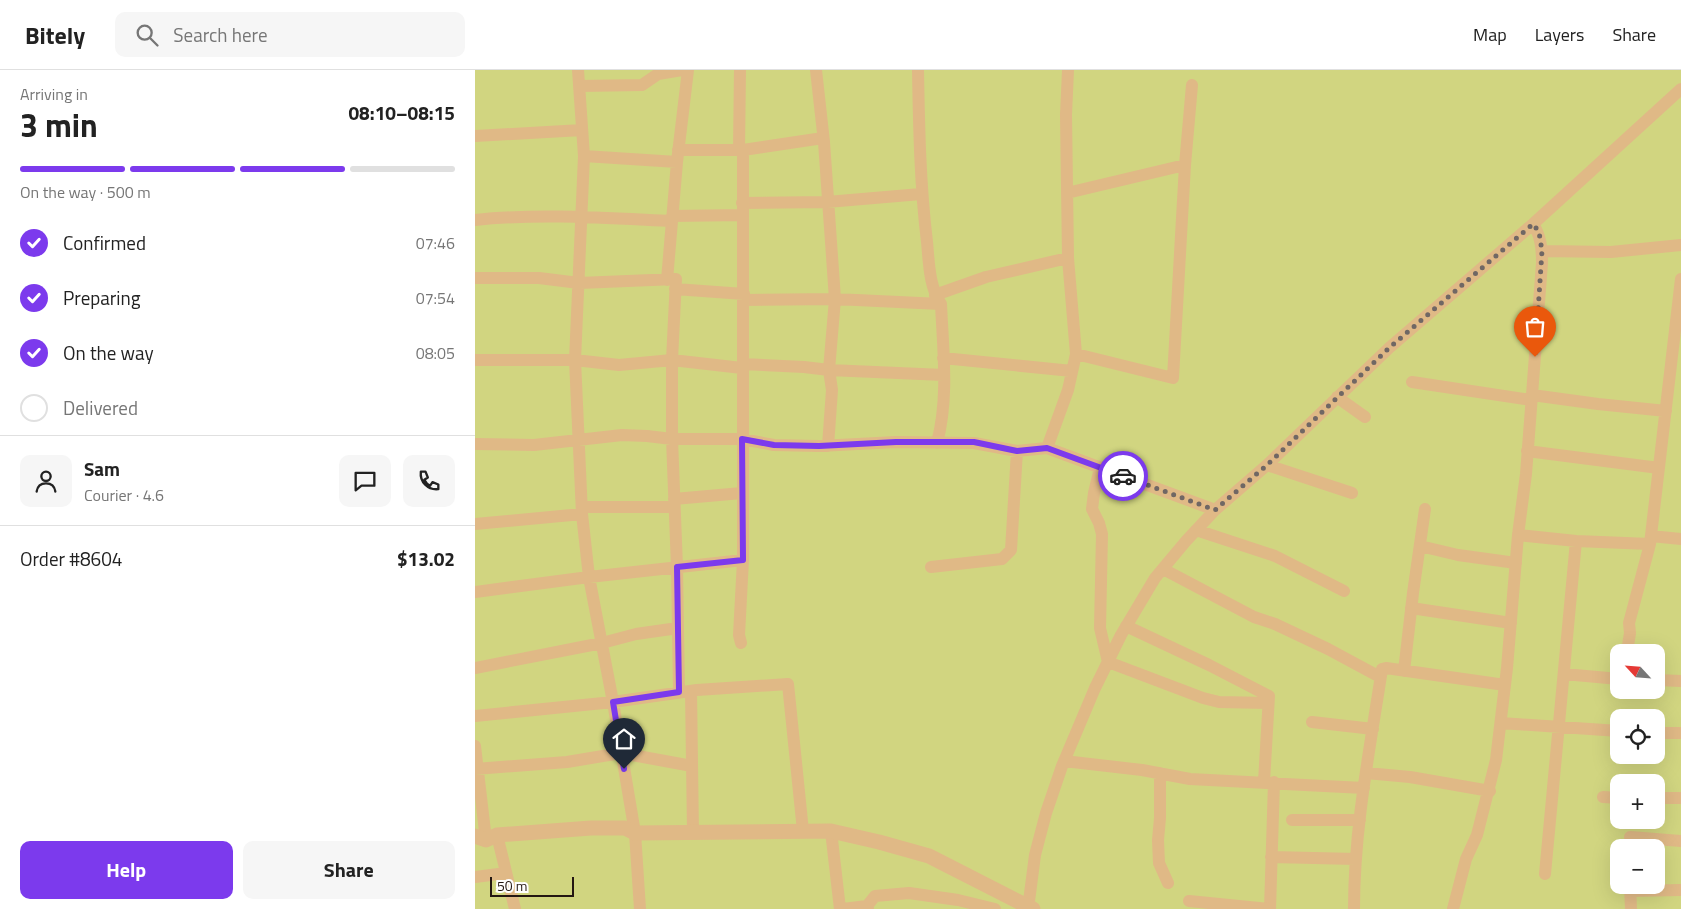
<!DOCTYPE html>
<html lang="en">
<head>
<meta charset="utf-8">
<style>
  body { margin:0; font-family:"Titillium Web",sans-serif; background:#f6f6f6; color:#222; height:100vh; display:flex; flex-direction:column; font-size:19px; white-space:nowrap }
  * { box-sizing:border-box; margin:0 }
  p { font-size:16px; color:#767676 }
  .icon { flex:none; width:28px; height:28px; fill:none; stroke:currentColor; stroke-width:2; stroke-linecap:round; stroke-linejoin:round }
  .map { position:relative; flex:1; overflow:hidden }
  .sheet { display:flex; flex-direction:column; background:#fff; width:475px }
  .sheet>* { flex:none }
  .needle { width:32px; rotate:296deg }
  .buttons { position:absolute; left:1135px; top:574px; display:grid; gap:10px }
  .buttons a { display:grid; place-items:center; width:55px; height:55px; border-radius:10px; background:#fff; box-shadow:0 5px 20px #0002; font-size:25px }
  .scale { position:absolute; left:15px; bottom:12px; width:84px; box-sizing:border-box; padding-left:5px; border:2px solid #241712; border-top:0; font-size:14px; line-height:18px; white-space:nowrap; color:#241712; -webkit-text-stroke:4px #fff; paint-order:stroke }
  .pin { position:absolute; display:grid; place-items:center; width:42px; height:42px; color:#fff; margin:-51px -21px; border-radius:50% 50% 50% 0; rotate:-45deg; box-shadow:0 0 5px #0007 }
  .pin .icon { rotate:45deg }
  .courier { position:absolute; display:grid; place-items:center; width:50px; height:50px; margin:-25px; border:4px solid #7c3aed; border-radius:50%; background:#fff; color:#222; box-shadow:0 1px 6px #0007 }
  .headline em { font-style:normal; font-weight:700 }
  .headline div { display:flex; flex-direction:column-reverse }
  .headline { display:flex; align-items:center; justify-content:space-between; height:85px; padding:0 20px }
  h1 { font-size:32px; font-weight:700; line-height:38px }
  .bar { display:grid; grid-template-columns:repeat(4,1fr); gap:8px 5px; align-content:center; height:60px; padding:0 20px }
  .bar i { height:6px; border-radius:4px; background:#e0e0e0 }
  .bar .selected { background:#7c3aed }
  .bar p { grid-column:span 4 }
  .line { display:flex; align-items:center; gap:12px; padding:0 20px; border-top:1px solid #e0e0e0 }
  .line div { flex:1 }
  .round { display:grid; place-items:center; flex:none; width:52px; height:52px; border-radius:10px; background:#f6f6f6 }
  ol { padding:0 20px; list-style:none }
  li { display:flex; align-items:center; gap:15px; height:55px }
  li p { margin-inline-start:auto }
  li .icon { padding:5px; border-radius:50%; background:#7c3aed; color:#fff; stroke-width:4 }
  li:last-child { color:#767676 }
  li i { width:28px; height:28px; border:2px solid #e0e0e0; border-radius:50% }
  .button { display:flex; gap:10px; margin-top:auto; padding:10px 20px }
  .button a { flex:1; height:58px; border-radius:10px; background:#7c3aed; color:#fff; font-size:20px; font-weight:700; line-height:58px; text-align:center }
  .button a+a { background:#f6f6f6; color:#222 }
  header { display:flex; align-items:center; gap:30px; box-sizing:border-box; height:70px; padding:0 25px; background:#fff; border-bottom:1px solid #e0e0e0 }
  header strong { font-size:24px }
  nav { display:flex; gap:28px; margin-inline-start:auto; font-size:18px }
  .search { width:350px; height:45px; background:#f6f6f6; display:flex; align-items:center; gap:12px; box-sizing:border-box; padding:0 18px; border-radius:10px; color:#767676; font-size:19px }
  main { display:flex; flex:1; min-height:0 }
  .map>svg:first-child { display:block }
</style>
</head>
<body>
<header>
<strong>Bitely</strong>
<div class="search"><svg class="icon" aria-label="search" viewBox="0 0 24 24"><circle cx="10" cy="10" r="6"/><path d="M15 15l6 6"/></svg>Search here</div>
<nav><a>Map</a><a>Layers</a><a>Share</a></nav>
</header>
<main>
<section class="sheet">
<div class="headline"><div><h1>3 min</h1><p>Arriving in</p></div><em>08:10–08:15</em></div>
<div class="bar"><i class="selected"></i><i class="selected"></i><i class="selected"></i><i></i><p>On the way · 500 m</p></div>
<ol>
<li><svg class="icon" aria-label="check" viewBox="0 0 24 24"><path d="M5 12l5 5 9-10"/></svg>Confirmed<p>07:46</p></li>
<li><svg class="icon" aria-label="check" viewBox="0 0 24 24"><path d="M5 12l5 5 9-10"/></svg>Preparing<p>07:54</p></li>
<li><svg class="icon" aria-label="check" viewBox="0 0 24 24"><path d="M5 12l5 5 9-10"/></svg>On the way<p>08:05</p></li>
<li><i></i>Delivered</li>
</ol>
<div class="line" style="height:90px"><a class="round"><svg class="icon" aria-label="person" viewBox="0 0 24 24"><circle cx="12" cy="8" r="4"/><path d="M4 21q1-7 8-7t8 7"/></svg></a><div><b>Sam</b><p>Courier · 4.6</p></div><a class="round"><svg class="icon" aria-label="chat" viewBox="0 0 24 24"><path d="M4 5h16v11H9l-5 4z"/></svg></a><a class="round"><svg class="icon" aria-label="phone" viewBox="0 0 24 24"><path d="M5 4h4l2 5-3 2q2 4 5 5l2-3 5 2v4C11 20 4 13 5 4z"/></svg></a></div>
<div class="line" style="height:65px"><div>Order #8604</div><b>$13.02</b></div>
<div class="button"><a>Help</a><a>Share</a></div>
</section>
<div class="map">
<svg width="1206" height="839" viewBox="0 0 1206 839">
  <rect width="100%" height="100%" fill="#fcfcfc"/>
  <path fill="#d1d580" fill-rule="evenodd" d="M0 0H1206V839H0ZM1144 582H1181V620H1144ZM1144 648H1181V685H1144ZM1144 712H1181V750H1144ZM1144 778H1181V815H1144Z"/>
  <g fill="none" stroke-linecap="round" stroke-linejoin="round">
    <path stroke="#e0b986" stroke-width="12" d="M103 0 109 86 100 290 107 444 114 507 138 632 160 763 165 839
      M341 0 349 72 360 229 354 300 357 320 353 376
      M443 0C444 57 445 114 452 172 454 192 454 217 466 234 468 280 474 328 462 373
      M593 0 591 45 593 188 601 284 593 320 572 378 740 440
      M104 16 167 15 183 4 207 0
      M0 66 107 60
      M203 80H268L348 68
      M264 80 265 0
      M109 86 202 92
      M710 95 717 15
      M592 123 710 95 698 308 601 284
      M267 133 352 132 446 124
      M197 146 267 145
      M0 150C65 143 132 148 197 151L202 92 213 0
      M1067 181 1136 182 1206 175
      M0 208H64L104 213 201 209 197 290V369L202 497 204 622
      M192 210 197 151
      M200 219 269 224
      M460 225 511 207 593 188
      M269 230 360 229 466 234
      M468 288 597 301
      M0 290H100L144 295 197 290 267 298
      M268 294 329 297 354 300 469 305
      M937 312 1056 330
      M1057 325 1123 334 1191 341
      M862 327 890 347
      M0 374 59 375 147 365 172 366 197 369H267L299 375 344 376 421 372 499 373 542 381 572 378
      M1052 381 1184 398
      M792 395 877 423
      M625 398 619 423 617 439 624 453 627 464 625 558 633 592 728 628 744 632 793 633
      M199 429 267 423
      M107 437H199
      M0 454 107 444
      M721 460 800 486 869 521
      M1043 465 1101 471 1175 474
      M1176 466 1206 469
      M945 476 983 485 1041 493
      M456 497 527 489 536 480 542 381
      M688 499 779 547 800 554 853 579 905 607
      M0 522 114 507 268 490V80
      M936 538 1036 553
      M651 556 734 595 794 626 789 712
      M266 573 264 565 268 490
      M1152 582 1155 563 1154 553 1175 474 1206 209
      M0 598 127 573 161 564 203 558
      M929 601 938 523 950 439
      M1089 604 1144 609
      M1181 610 1206 611
      M216 621 218 762
      M0 646 138 632 222 620 313 614 328 761
      M837 652 898 659
      M1026 653 1144 661
      M1181 663H1206
      M0 676 11 770
      M589 691 667 700 715 709 889 718
      M0 699 92 692 146 683 217 696
      M685 703V748L683 770 684 793 693 813
      M891 703 935 707 1015 721
      M1128 727 1144 728
      M1181 728H1206
      M817 750H885
      M356 761 365 839
      M22 765 40 839
      M1155 778V767L1206 771
      M796 787 881 789
      M1070 804 1101 471
      M0 807 31 803
      M1155 815 1156 839
      M1155 821 1206 820
      M714 831 794 839
      M392 836 400 826 434 823 483 830 520 839
      M368 839 392 836 393 839
      M553 839 560 785 571 743 587 696 620 618 646 565 680 508 711 471 740 440 792 395 914 278 1058 154 1206 19
      M795 839 799 712
      M879 839C879 758 895 678 907 599L911 598 1030 615
      M978 839 991 789 1002 765 1021 690 1032 598 1043 465 1051 404 1067 193C1067 179 1066 166 1058 154"/>
    <path stroke="#e0b986" stroke-width="15" d="M0 766 11 770 22 765 116 758H150L160 763 356 761 404 772 454 786 558 839"/>
  </g>
  <g fill="none" stroke-linecap="round" stroke-linejoin="round">
    <path stroke="#706764" stroke-width="5" stroke-dasharray="0 9" d="M648 406 740 440 792 395 914 278 1058 154 1064 162 1067 181 1060 287"/>
    <path stroke="#7c3aed" stroke-width="6" d="M149 699 138 632 204 622 202 497 268 490 267 369 299 375 344 376 421 372H499L542 381 572 378 648 406"/>
  </g>
</svg>
<div class="buttons">
<a><svg class="needle" viewBox="-14 -14 28 28"><path d="M0-13l5 13h-10z" fill="#e53935"/><path d="M0 13l5-13h-10z" fill="#767676"/></svg></a>
<a><svg class="icon" aria-label="locate" viewBox="0 0 24 24"><circle cx="12" cy="12" r="6"/><path d="M12 2v4M12 18v4M2 12h4M18 12h4"/></svg></a>
<a>+</a>
<a>−</a>
</div>
<div class="scale">50 m</div>
<div class="pin" style="left:1060px;top:287px;background:#ea580c"><svg class="icon" aria-label="bag" viewBox="0 0 24 24"><path d="M5 8h14l-1 12H6zM9 8a3 3 0 0 1 6 0"/></svg></div>
<div class="pin" style="left:149px;top:699px;background:#1f2937"><svg class="icon" aria-label="home" viewBox="0 0 24 24"><path d="M3 11l9-7 9 7M6 9v11h12V9"/></svg></div>
<div class="courier" style="left:648px;top:406px"><svg class="icon" aria-label="car" viewBox="0 0 24 24"><path d="M5 17H2v-5l4-1 3-4h7l3 4 3 1v5h-3M9 17h6M6 11h13"/><circle cx="7" cy="17" r="2"/><circle cx="17" cy="17" r="2"/></svg></div>
</div>
</main>
</body>
</html>
